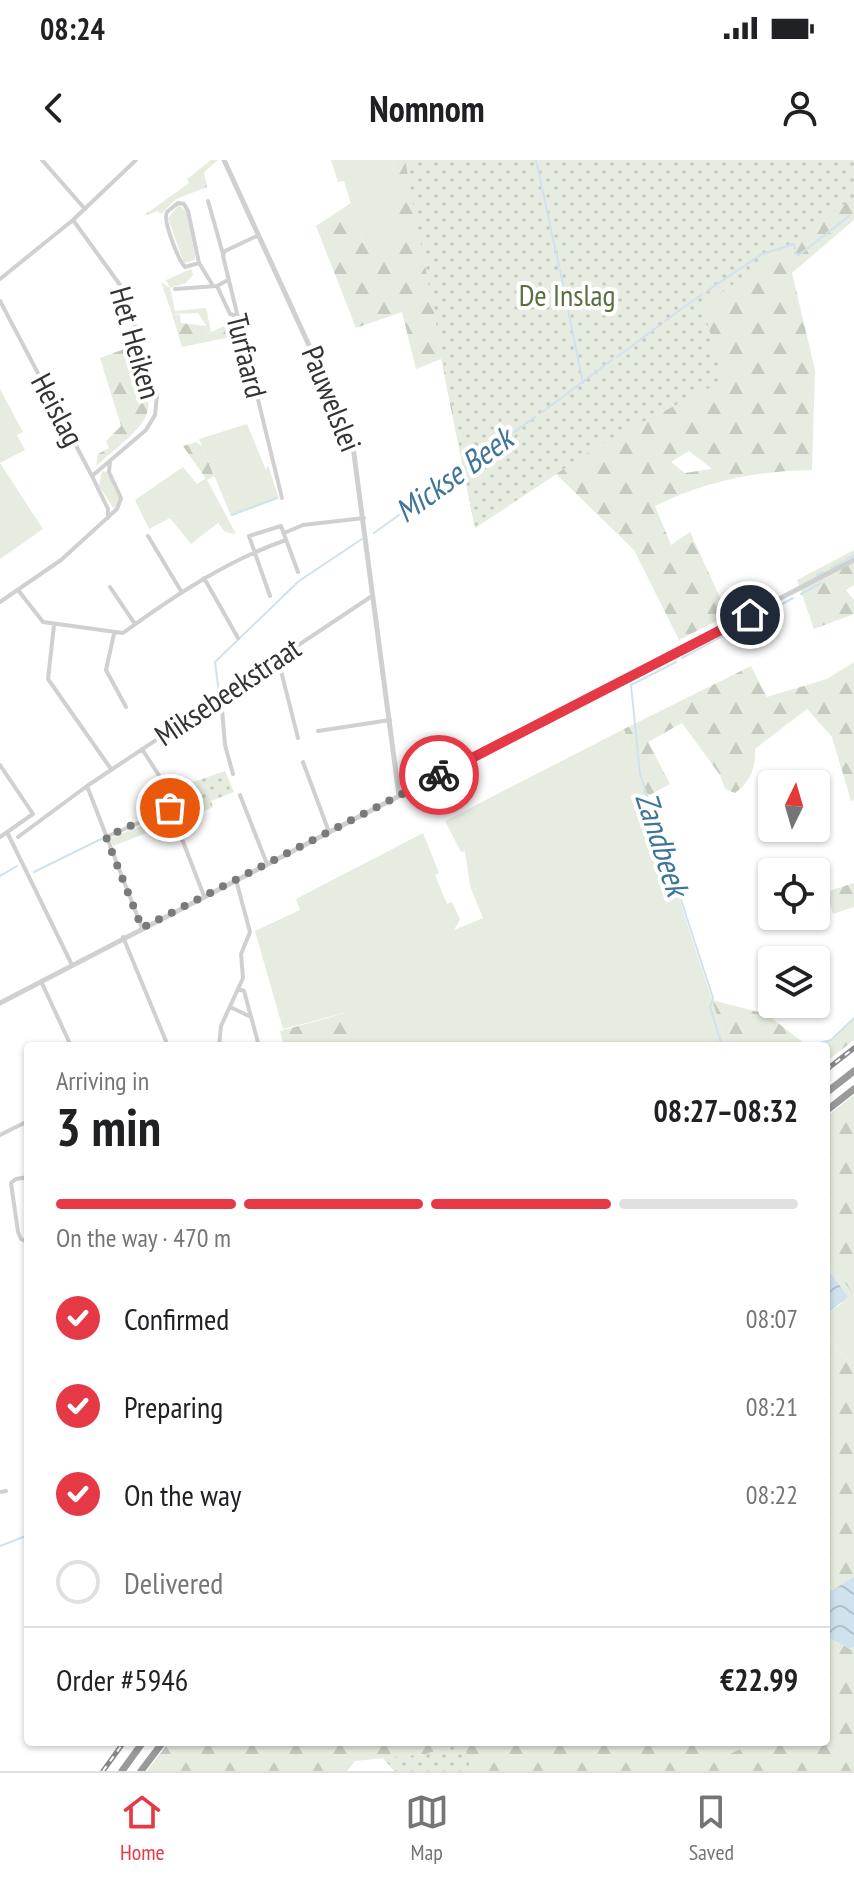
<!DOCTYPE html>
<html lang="en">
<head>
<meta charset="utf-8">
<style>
  body { margin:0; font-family:"PT Sans Narrow",sans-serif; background:#f2f2f2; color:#202124; height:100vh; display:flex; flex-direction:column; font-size:30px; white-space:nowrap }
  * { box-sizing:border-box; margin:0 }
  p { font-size:26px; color:#757577 }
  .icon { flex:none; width:44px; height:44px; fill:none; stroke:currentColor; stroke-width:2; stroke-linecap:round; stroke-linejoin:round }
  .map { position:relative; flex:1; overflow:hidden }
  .details { position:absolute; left:24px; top:882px; width:806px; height:704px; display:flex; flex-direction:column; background:#fff; border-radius:8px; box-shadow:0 2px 6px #0004 }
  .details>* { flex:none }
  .needle { width:52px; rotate:5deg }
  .fabs { position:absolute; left:758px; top:610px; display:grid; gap:16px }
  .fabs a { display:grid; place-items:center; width:72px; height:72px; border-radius:8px; background:#fff; box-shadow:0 2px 6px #0004; font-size:40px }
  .pin { position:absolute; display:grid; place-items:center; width:68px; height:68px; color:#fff; margin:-34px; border:4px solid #fff; border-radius:50%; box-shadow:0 2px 8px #0007 }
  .courier { position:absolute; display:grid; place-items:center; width:80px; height:80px; margin:-40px; border:6px solid #e63946; border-radius:50%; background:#fff; color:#222; box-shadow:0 2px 10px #0007 }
  .summary em { font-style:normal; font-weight:600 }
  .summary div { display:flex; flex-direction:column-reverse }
  .summary { display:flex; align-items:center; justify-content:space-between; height:136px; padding:0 32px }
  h1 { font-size:52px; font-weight:600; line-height:60px }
  .bar { display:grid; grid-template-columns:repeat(4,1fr); gap:12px 8px; align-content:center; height:96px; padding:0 32px }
  .bar i { height:10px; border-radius:6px; background:#e0e0e0 }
  .bar .on { background:#e63946 }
  .bar p { grid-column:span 4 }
  .line { display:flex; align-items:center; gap:20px; padding:0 32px; border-top:2px solid #e0e0e0 }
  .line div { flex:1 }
  ol { padding:0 32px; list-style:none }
  li { display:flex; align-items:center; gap:24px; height:88px }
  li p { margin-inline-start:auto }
  li .icon { padding:8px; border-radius:50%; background:#e63946; color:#fff; stroke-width:4 }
  li:last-child { color:#757577 }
  li i { width:44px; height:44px; border:4px solid #e0e0e0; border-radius:50% }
  .status { display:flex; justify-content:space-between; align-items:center; height:56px; padding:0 40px; background:#fff; direction:ltr }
  .status svg { height:22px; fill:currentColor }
  header { display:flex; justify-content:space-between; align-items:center; height:104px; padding:0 32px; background:#fff; font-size:36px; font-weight:600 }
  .dock { display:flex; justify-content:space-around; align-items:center; height:112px; border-top:2px solid #e0e0e0; background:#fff; font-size:22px; color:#757577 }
  .dock a { display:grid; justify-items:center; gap:4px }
  .dock .on { color:#e63946 }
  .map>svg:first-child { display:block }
</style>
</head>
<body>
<div class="status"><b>08:24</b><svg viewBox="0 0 49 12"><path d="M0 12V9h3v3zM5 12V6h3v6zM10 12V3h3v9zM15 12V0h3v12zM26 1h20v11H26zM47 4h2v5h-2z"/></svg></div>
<header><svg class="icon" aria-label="back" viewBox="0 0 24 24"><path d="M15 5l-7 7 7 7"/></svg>Nomnom<svg class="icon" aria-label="person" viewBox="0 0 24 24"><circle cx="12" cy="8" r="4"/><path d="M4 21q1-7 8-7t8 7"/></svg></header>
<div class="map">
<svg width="854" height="1611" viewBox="0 0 854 1611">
  <defs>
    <pattern id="forest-firs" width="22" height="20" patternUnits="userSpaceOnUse" patternTransform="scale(2)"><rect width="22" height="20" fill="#e6ecdf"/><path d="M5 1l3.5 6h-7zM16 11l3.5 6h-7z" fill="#c6cbc0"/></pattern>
    <pattern id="park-dots" width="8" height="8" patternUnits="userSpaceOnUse" patternTransform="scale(2)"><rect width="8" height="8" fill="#e6ecdf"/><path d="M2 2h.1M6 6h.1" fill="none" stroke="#c6cbc0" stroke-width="1.8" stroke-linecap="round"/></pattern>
    <pattern id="water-waves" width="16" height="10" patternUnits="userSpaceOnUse" patternTransform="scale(2)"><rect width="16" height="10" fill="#cfe2ee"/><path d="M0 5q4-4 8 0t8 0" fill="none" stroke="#b2c2cd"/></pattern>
  </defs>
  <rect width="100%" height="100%" fill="#fff"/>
  <path fill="#e6ecdf" d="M331 0H393L398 72 363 83 344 21 338 22Z
    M179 45 186 51 195 95V100L184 103 168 58Z
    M191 109 193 115 186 123 170 128 175 151 206 148 211 172 236 161 238 172 235 175 234 169 207 174 206 165 198 153 172 154 161 122 170 128 166 120Z
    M0 229 23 272 17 275 25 290 0 303 43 369 0 399Z
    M247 264 266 310 268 305 279 339 231 356 199 279Z
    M183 307 197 324 206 318 236 374 225 372 218 363 191 384 170 358 149 369 135 340Z
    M102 311 107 312 119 338 114 349 99 326Z
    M624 569 727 886H359L344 853 283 869 255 771 300 750 296 739 423 673 439 713 435 715 447 744 452 742 460 759 454 770 483 758 470 726 465 691 461 692 445 661Z
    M167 656 170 664 113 686 110 678Z
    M826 1098 854 1135V1207L826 1174V1154L841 1144Z
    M698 1582H754L720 1599Z"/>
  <path fill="url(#forest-firs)" fill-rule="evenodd" d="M211 0H218L204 12 207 27 176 39 161 54 158 51 143 56 189 23 187 19Z
    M393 0H854V60L792 113 815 210 812 310C755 311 706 321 655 346L671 385 690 372 728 455 679 480 634 390 556 314 475 368 441 199 416 209 402 152 356 168 316 66 351 43 363 83 397 72ZM689 291 711 308V309L685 313 671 302Z
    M172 154 180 155 181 163 206 166 207 174 234 169 235 176 182 187Z
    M135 185C159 261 154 255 96 306L98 294 109 288 106 281 121 266 100 198Z
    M196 282 202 286 214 316 207 320 183 286Z
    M854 390V425L846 430 854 440V454L814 469 797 420Z
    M854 502V640L851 641 832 577 807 549 755 589C756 608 750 622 735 633L725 629 720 615 682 563 648 582 670 624 646 637 624 569 751 506 767 537 827 519Z
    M854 723V747L833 754 826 732Z
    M712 840 766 854 808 886 831 880 854 858V880L826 902V886H727Z
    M345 853 359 886H284L280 871Z
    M854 935V1135L826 1098V957Z
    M826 1174 854 1207V1416L826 1435Z
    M826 1476 850 1489 854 1487V1611H471L463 1583 426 1594 355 1601 347 1611H147L169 1582H698L720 1599 754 1582H826Z"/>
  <path fill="url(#park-dots)" d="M405 0H854V37L703 146 723 221 606 281 475 368Z
    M225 611 234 632 211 641 213 647 201 652 190 623Z
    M464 1583 471 1611H394L383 1598 426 1594Z"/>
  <path fill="url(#water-waves)" d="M826 1107 848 1137 826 1154Z
    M854 1416V1487L850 1489 826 1476V1435Z"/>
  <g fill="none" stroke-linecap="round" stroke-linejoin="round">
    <path stroke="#cfe2ee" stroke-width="2" d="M536 0 559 106
      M795 93 799 95 849 56
      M560 110 583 223
      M707 131 762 94 794 84 795 89
      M665 161 702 134
      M617 197 660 165
      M541 253 612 200
      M232 355 276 338
      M374 373 535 257
      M831 408 854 395
      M817 415 823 412
      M801 434 821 423
      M682 498 793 438
      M676 502 631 525 640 614 713 838 710 847 722 886
      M219 533 215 502 299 421 362 379
      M34 712 101 679
      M0 716 17 706
      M807 886 831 880 854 858
      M0 1386 28 1375"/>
    <path stroke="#d0d0d0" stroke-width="4" d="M42 0 85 49
      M208 41 223 94
      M178 43 184 44 188 51 199 103 185 107C179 101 162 60 167 52 168 51 177 44 178 43Z
      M73 60 123 129 157 235 155 255 146 270 92 316 108 349V358
      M259 75 225 91 223 96 282 338
      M199 103 212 124
      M0 119 73 60 136 0
      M228 120 217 126 230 154 237 156
      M175 129 217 126
      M0 141 92 316
      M284 373 303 365 364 358
      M148 376 181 431
      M204 418 238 478
      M110 427 135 464
      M18 430 43 462 123 473C174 436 226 401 286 380
      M270 436 249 376 281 366 298 412
      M0 442 61 400 117 349 121 338 109 312 110 301
      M54 465 48 519 111 609
      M114 474 106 510 126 547
      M278 499 298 578
      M221 537 225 585 233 614
      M318 571 390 560
      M303 602 329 672
      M0 605 33 654
      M87 626 142 768
      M240 635 267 704
      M177 666 204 736
      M7 672 72 805
      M0 677 33 654
      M18 677 87 626 372 436
      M106 677 171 649 160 617 142 589
      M123 777 168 886
      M41 821 71 886
      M238 829 244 831 259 886
      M230 847 249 856
      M219 886 221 866 243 818 241 794 250 772 236 720
      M0 975 28 961
      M28 1017 16 1019 11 1023 18 1072 21 1079 28 1082
      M0 1332 6 1331"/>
    <path stroke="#d0d0d0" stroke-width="5" d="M224 0 352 279 399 636
      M0 843 854 400"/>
    <path stroke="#9a9a9a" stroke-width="7" d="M826 933 854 911
      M826 951 854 929
      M122 1611 143 1582
      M141 1611 163 1582"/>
    <defs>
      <path id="rail" d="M826 910 854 888
        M103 1611 124 1582"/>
    </defs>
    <use href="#rail" stroke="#888" stroke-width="5"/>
    <use href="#rail" stroke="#fff" stroke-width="2" stroke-dasharray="6" stroke-linecap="butt"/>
  </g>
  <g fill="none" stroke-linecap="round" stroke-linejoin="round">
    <path stroke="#7a7a7a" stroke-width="8" stroke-dasharray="0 14.4" d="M170 648 106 677 142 768 439 615"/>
    <path stroke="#e63946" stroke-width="10" d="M439 615 750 455"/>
  </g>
  <g text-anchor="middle" stroke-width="8" stroke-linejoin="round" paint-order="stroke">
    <g font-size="30" fill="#56703f" stroke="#fff">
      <text x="567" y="146">De Inslag</text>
    </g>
    <g font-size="30" fill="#333" stroke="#fff">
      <text transform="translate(135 183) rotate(74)" y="10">Het Heiken</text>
      <text transform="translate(246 196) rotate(76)" y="10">Turfaard</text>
      <text transform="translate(331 239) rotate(68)" y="10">Pauwelslei</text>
      <text transform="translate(57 250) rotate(62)" y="10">Heislag</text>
      <text transform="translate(228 532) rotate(-34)" y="10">Miksebeekstraat</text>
    </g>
    <g font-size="32" font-style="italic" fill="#3f7597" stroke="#fff">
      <text transform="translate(454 315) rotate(-36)" y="11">Mickse Beek</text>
      <text transform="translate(662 684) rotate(72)" y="11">Zandbeek</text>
    </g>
  </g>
</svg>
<div class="fabs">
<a><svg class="needle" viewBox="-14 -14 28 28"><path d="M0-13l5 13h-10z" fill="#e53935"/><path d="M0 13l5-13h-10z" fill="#757577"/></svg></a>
<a><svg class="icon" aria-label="locate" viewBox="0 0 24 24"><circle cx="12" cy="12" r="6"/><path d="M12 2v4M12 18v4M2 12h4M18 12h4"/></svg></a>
<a><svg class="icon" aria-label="layers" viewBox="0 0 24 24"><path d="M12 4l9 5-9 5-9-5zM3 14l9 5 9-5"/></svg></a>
</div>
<div class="pin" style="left:170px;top:648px;background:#ea580c"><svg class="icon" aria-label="bag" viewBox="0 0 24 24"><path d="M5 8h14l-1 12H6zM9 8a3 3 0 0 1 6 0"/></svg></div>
<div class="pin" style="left:750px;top:455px;background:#1f2937"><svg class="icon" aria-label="home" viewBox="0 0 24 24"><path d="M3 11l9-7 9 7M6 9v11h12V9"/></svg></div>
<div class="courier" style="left:439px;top:615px"><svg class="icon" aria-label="bike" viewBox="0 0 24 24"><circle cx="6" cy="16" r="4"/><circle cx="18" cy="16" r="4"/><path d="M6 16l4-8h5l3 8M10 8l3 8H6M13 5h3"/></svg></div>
<section class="details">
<div class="summary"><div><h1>3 min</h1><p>Arriving in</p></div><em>08:27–08:32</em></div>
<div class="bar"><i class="on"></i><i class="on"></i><i class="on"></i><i></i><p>On the way · 470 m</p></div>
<ol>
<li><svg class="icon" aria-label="check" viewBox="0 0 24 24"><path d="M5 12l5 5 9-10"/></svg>Confirmed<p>08:07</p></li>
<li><svg class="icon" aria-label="check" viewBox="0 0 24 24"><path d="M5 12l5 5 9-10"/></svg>Preparing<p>08:21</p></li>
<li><svg class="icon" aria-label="check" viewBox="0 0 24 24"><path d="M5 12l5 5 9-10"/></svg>On the way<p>08:22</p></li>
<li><i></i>Delivered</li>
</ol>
<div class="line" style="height:104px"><div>Order #5946</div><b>€22.99</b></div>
</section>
</div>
<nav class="dock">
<a class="on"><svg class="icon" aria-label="home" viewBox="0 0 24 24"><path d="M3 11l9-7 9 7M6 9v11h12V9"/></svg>Home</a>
<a><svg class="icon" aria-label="map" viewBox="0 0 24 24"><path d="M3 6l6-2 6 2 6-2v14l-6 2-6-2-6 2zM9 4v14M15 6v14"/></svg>Map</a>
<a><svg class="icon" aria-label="saved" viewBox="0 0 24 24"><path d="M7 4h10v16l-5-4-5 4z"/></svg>Saved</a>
</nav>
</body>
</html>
